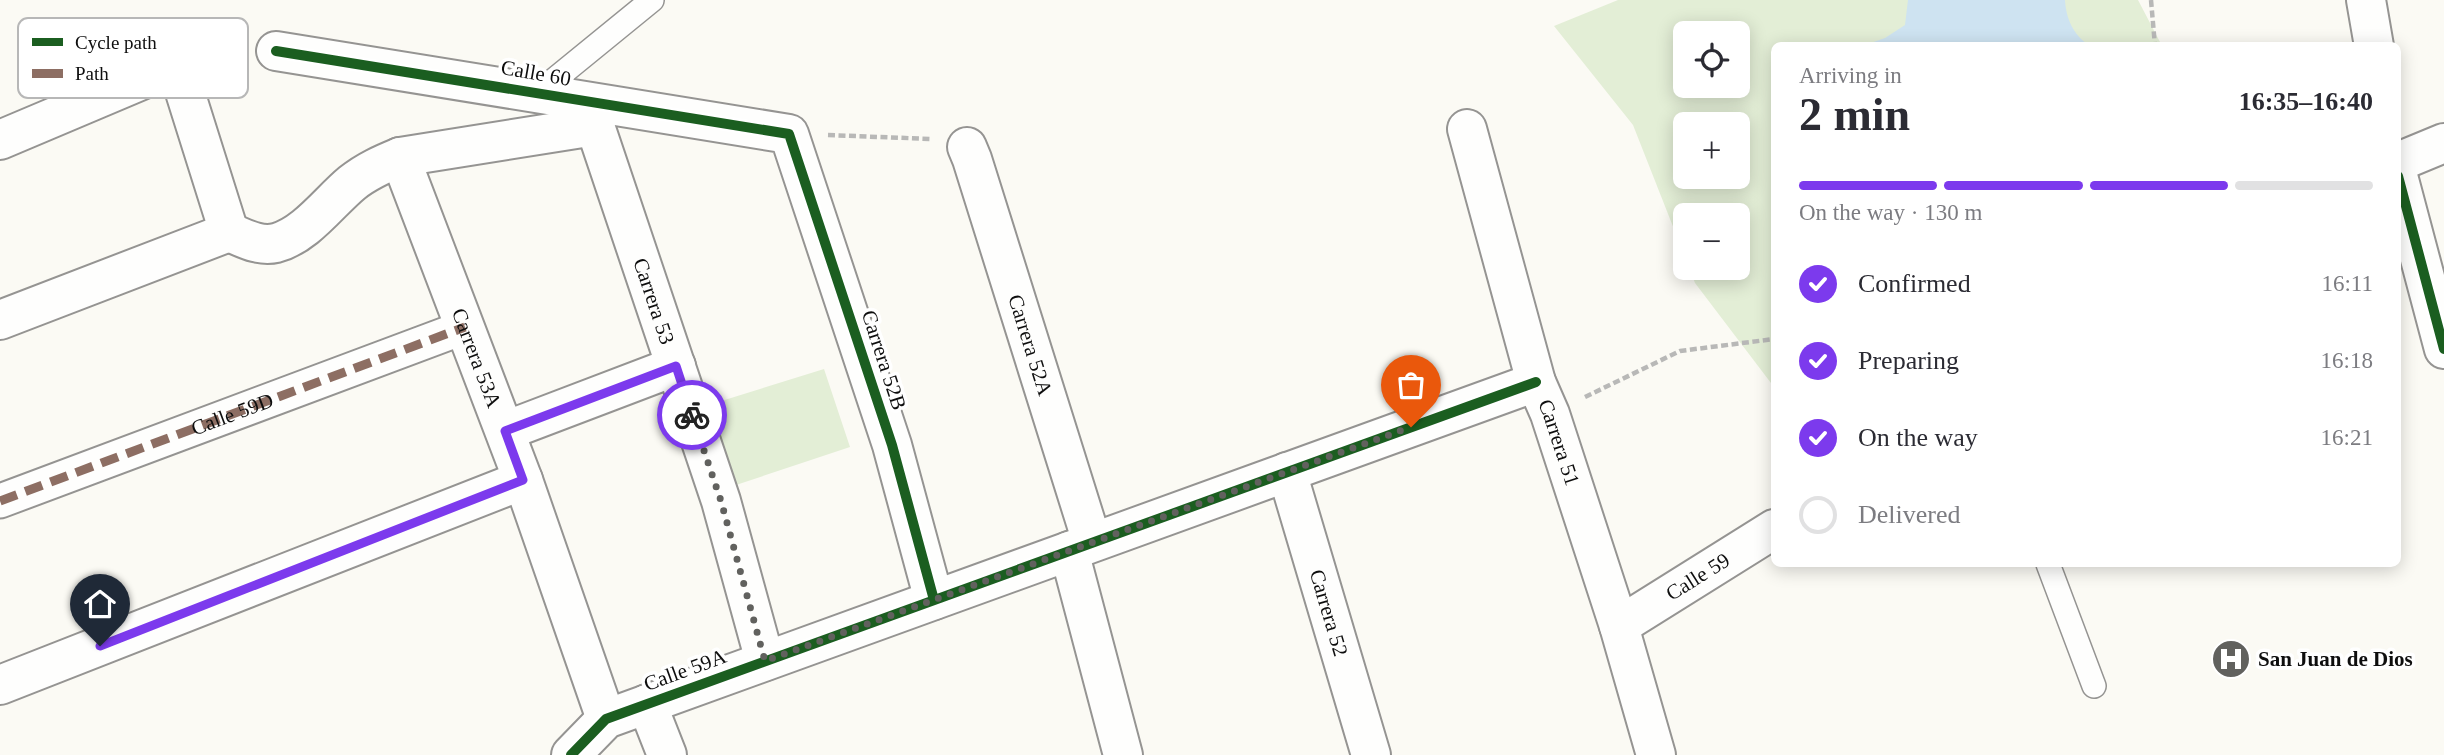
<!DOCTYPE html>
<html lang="en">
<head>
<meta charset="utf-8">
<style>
  body { margin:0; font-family:Georgia,serif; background:#f2f2f3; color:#2b2b33; height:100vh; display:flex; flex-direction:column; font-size:26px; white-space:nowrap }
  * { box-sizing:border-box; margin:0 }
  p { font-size:23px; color:#7c7c81 }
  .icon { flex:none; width:38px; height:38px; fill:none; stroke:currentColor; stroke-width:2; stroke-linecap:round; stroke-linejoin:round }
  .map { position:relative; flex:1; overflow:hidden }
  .sheet { position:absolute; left:1771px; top:42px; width:630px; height:525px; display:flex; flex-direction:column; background:#fff; border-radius:10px; box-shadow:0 4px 18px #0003 }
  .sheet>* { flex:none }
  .fabs { position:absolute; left:1673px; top:21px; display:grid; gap:14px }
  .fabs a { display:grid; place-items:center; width:77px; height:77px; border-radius:10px; background:#fff; box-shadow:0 4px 18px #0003; font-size:35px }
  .pin { position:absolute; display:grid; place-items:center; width:60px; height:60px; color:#fff; margin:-72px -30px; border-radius:50% 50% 50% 0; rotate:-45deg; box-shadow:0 0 7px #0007 }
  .pin .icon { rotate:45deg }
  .courier { position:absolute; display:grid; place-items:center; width:70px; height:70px; margin:-35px; border:5px solid #7c3aed; border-radius:50%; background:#fff; color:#222; box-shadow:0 2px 9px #0007 }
  .headline em { font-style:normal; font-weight:700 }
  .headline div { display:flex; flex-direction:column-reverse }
  .headline { display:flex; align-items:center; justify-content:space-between; height:119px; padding:0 28px }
  h1 { font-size:46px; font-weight:700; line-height:52px }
  .bar { display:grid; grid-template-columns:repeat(4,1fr); gap:10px 7px; align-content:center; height:84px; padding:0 28px }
  .bar i { height:9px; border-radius:5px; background:#e1e1e2 }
  .bar .current { background:#7c3aed }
  .bar p { grid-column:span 4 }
  ol { padding:0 28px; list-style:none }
  li { display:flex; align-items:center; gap:21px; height:77px }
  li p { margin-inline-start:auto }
  li .icon { padding:7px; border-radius:50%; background:#7c3aed; color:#fff; stroke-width:4 }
  li:last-child { color:#7c7c81 }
  li i { width:38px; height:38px; border:4px solid #e1e1e2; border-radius:50% }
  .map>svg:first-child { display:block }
</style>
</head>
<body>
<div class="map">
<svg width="2444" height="755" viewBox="0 0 2444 755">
  <rect width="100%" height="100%" fill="#fbfaf4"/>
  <path fill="#e3eed6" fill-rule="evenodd" d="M1618 0H2138L2160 42 2169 45 1774 46V387L1695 283 1689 268H1738V215H1685V257L1633 125 1554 26ZM1685 33H1738V86H1685ZM1685 124H1738V177H1685Z
    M824 369 850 447 727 488 702 407Z"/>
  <path fill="#cee3f1" d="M1908 0H2065C2066 18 2073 35 2089 45H1865L1885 38 1905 25Z"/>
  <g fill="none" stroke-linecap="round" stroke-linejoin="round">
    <defs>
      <path id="service" d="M538 93 652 0
        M2048 564 2094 686"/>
      <path id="pedestrian" d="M0 501 465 327"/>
      <g id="minor">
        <path d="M2366 0 2374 46"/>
        <path d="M276 51 789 134 892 445 934 600"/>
        <path id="s1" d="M587 102 721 501 765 661"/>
        <path id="s2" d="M1467 129 1536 382 1550 414 1619 626 1656 755"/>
        <path d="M0 140 168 69 179 73 229 232"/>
        <path id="s3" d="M967 147 972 159 1092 542"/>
        <path id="s4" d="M400 157 523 480 606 719"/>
        <path d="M2398 162 2444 143"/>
        <path d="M2398 176 2444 349"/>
        <path d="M229 232C244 238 259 247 276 243 306 235 329 202 352 183 367 171 383 164 400 157L595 126"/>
        <path d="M0 320 229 232"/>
        <path d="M505 431 676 366"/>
        <path id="s5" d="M1287 472 1371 755"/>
        <path d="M1069 551 1123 755"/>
        <path id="s6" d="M1619 626 1774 529"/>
        <path d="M0 685 523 480"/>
        <path d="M647 704 667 755"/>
        <path d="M571 755 606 719 1536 382"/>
      </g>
    </defs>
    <use href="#service" stroke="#959492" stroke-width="26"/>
    <use href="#pedestrian" stroke="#959492" stroke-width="37"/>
    <use href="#minor" stroke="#959492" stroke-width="42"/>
    <path stroke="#b8b8b7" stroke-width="4.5" stroke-dasharray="7 3.5" stroke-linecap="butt" d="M2151 0 2155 46
      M828 135 931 139
      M1585 397 1680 351 1774 339"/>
    <use href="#service" stroke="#fefefd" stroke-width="23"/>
    <use href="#pedestrian" stroke="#fefefd" stroke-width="33"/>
    <use href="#minor" stroke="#fefefd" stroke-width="38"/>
    <path stroke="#8d6e63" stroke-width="9" stroke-dasharray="18 9" stroke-linecap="butt" id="s7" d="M0 501 465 327"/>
    <defs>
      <path id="cycleway" d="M276 51 789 134 892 445 934 600
        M2398 176 2444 349
        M571 755 606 719 1536 382"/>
    </defs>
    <use href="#cycleway" stroke="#fff" stroke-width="15"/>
    <use href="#cycleway" stroke="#1b5e20" stroke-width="10"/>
  </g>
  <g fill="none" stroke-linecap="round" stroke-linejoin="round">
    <path stroke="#61615e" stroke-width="7" stroke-dasharray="0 12.6" d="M692 415 721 501 765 661 1411 427"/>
    <path stroke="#7c3aed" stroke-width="9" d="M100 646 523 480 505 431 676 366 692 415"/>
  </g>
  <defs>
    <symbol id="hospital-disc" viewBox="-11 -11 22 22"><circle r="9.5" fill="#61615e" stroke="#fff"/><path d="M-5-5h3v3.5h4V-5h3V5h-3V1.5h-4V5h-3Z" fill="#fff"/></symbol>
  </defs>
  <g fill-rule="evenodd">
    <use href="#hospital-disc" x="2209" y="637" width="44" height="44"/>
  </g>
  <g text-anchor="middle" stroke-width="7" stroke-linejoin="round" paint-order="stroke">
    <g font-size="21" fill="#0e0e0e" stroke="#fff">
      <text transform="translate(536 73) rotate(10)" y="7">Calle 60</text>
      <text dy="7" stroke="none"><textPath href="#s1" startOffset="210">Carrera 53</textPath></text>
      <text dy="7" stroke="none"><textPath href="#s3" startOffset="208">Carrera 52A</textPath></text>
      <text dy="7" stroke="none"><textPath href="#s4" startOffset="215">Carrera 53A</textPath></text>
      <text transform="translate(884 360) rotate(72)" y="7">Carrera 52B</text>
      <text dy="7" stroke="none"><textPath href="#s7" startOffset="248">Calle 59D</textPath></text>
      <text dy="7" stroke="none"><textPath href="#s2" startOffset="327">Carrera 51</textPath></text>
      <text dy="7" stroke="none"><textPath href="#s6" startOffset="93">Calle 59</textPath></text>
      <text dy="7" stroke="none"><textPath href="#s5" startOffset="147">Carrera 52</textPath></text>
      <text transform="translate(685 670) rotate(-20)" y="7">Calle 59A</text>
    </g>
    <g font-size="21" font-weight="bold" fill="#0e0e0e" stroke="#fff" text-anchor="start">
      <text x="2258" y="666">San Juan de Dios</text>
    </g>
  </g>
  <rect x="18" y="18" width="230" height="80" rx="10" fill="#fff" stroke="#b7b7b7" stroke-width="2"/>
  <rect x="32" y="38" width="31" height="8" fill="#1b5e20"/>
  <rect x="32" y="69" width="31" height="9" fill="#8d6e63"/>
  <g font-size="19" fill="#0e0e0e">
    <text x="75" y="49">Cycle path</text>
    <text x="75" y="80">Path</text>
  </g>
</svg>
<div class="fabs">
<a><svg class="icon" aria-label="locate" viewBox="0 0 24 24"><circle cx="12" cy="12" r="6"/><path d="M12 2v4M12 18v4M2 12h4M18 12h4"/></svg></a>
<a>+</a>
<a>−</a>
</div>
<div class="pin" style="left:1411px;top:427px;background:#ea580c"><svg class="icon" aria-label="bag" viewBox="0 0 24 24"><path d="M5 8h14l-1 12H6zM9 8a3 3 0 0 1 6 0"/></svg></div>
<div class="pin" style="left:100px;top:646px;background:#1f2937"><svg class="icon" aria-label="home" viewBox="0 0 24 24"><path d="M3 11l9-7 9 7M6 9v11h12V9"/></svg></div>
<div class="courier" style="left:692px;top:415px"><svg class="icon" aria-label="bike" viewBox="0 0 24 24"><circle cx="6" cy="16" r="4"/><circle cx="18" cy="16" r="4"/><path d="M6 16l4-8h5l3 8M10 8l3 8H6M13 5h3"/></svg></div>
<section class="sheet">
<div class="headline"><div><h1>2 min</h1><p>Arriving in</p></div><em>16:35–16:40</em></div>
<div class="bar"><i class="current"></i><i class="current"></i><i class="current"></i><i></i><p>On the way · 130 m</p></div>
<ol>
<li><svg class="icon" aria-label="check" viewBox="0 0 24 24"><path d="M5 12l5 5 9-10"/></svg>Confirmed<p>16:11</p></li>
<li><svg class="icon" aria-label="check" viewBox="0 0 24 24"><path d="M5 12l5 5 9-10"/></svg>Preparing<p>16:18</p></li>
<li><svg class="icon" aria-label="check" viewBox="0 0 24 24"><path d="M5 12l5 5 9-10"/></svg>On the way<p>16:21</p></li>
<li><i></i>Delivered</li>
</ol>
</section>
</div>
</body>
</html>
